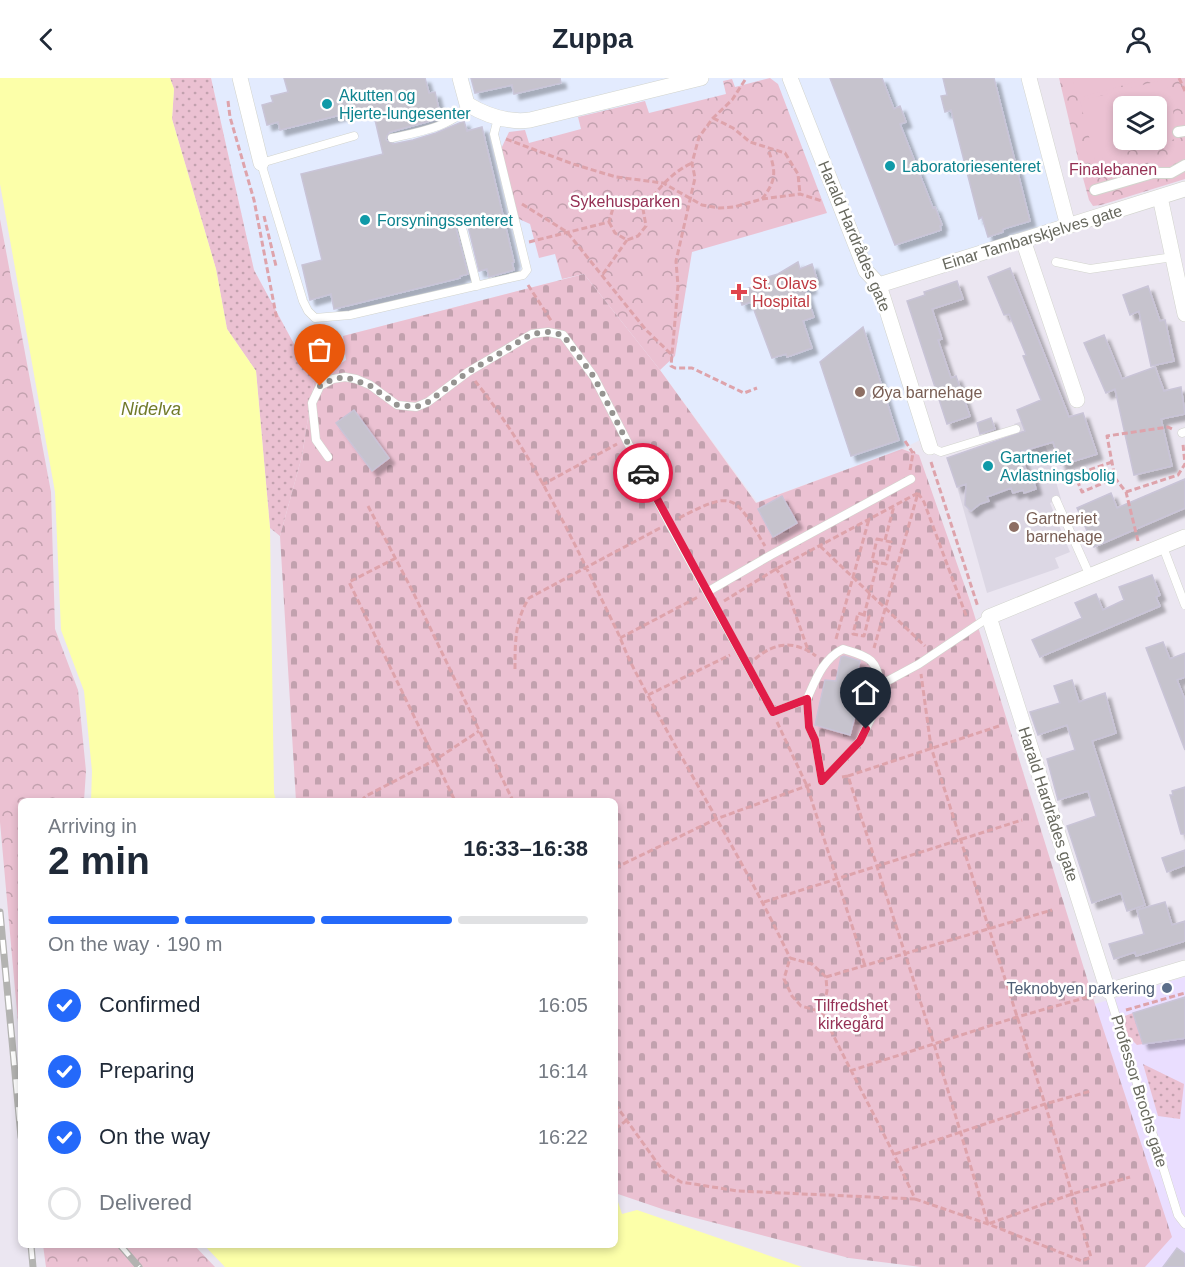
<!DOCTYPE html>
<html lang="en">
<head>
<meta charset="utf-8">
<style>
  body { margin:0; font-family:Helvetica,sans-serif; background:#f2f2f3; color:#1f2937; height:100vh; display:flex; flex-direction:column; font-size:22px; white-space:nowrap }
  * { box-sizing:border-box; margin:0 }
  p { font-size:20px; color:#747a83 }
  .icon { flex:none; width:33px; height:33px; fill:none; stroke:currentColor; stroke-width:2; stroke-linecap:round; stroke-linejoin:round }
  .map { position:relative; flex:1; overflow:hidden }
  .sheet { position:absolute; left:18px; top:720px; width:600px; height:450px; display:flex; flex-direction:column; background:#fff; border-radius:9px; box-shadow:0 3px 9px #0003 }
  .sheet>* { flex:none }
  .controls { position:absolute; left:1113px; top:18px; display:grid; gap:12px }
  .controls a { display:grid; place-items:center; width:54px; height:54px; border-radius:9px; background:#fff; box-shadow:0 3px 9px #0003; font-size:30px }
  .pin { position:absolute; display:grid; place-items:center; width:51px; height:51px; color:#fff; margin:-62px -26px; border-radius:50% 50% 50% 0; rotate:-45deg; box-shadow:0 0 6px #0007 }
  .pin .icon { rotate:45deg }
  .courier { position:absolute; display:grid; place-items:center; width:60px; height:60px; margin:-30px; border:4px solid #e11d48; border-radius:50%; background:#fff; color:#222; box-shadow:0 2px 8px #0007 }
  .summary em { font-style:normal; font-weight:800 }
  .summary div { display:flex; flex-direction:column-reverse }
  .summary { display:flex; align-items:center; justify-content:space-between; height:102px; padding:0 30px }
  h1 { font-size:39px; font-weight:800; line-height:45px }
  .bar { display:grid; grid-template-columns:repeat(4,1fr); gap:9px 6px; align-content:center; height:72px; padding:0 30px }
  .bar i { height:8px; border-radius:4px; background:#e0e1e3 }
  .bar .current { background:#2469fa }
  .bar p { grid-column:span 4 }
  ol { padding:0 30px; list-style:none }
  li { display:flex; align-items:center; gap:18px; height:66px }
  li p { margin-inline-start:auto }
  li .icon { padding:6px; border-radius:50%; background:#2469fa; color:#fff; stroke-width:4 }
  li:last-child { color:#747a83 }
  li i { width:33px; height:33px; border:3px solid #e0e1e3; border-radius:50% }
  header { display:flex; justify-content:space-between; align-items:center; height:78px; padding:0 30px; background:#fff; font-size:27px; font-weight:800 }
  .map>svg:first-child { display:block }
</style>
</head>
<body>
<header><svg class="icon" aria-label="back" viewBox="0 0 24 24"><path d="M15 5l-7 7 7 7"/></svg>Zuppa<svg class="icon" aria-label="person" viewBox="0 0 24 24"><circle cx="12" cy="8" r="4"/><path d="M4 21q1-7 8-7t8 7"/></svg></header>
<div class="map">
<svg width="1185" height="1189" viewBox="0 0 1185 1189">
  <defs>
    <pattern id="grass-dots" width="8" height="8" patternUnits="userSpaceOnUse" patternTransform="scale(1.5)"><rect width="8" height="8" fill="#ebc1d2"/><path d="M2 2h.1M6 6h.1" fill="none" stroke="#c2a1ae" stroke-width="1.8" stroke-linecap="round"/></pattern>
    <pattern id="forest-crowns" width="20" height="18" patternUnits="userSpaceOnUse" patternTransform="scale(1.5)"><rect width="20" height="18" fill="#ebc1d2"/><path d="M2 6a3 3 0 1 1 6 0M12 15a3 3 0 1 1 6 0" fill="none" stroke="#c2a1ae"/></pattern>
    <pattern id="cemetery-stones" width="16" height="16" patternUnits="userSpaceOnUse" patternTransform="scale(1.5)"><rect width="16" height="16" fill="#ebc1d2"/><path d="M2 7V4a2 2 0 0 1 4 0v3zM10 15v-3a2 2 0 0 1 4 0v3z" fill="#c2a1ae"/></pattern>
    <filter id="shadow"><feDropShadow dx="5.5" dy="5.5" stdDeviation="1.5" flood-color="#0004"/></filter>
  </defs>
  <rect width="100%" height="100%" fill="#ebe6f1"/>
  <path fill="#eadeff" d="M1185 899V1189H1145L1095 926Z"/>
  <path fill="#dcd7e4" d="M1037 338 1061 421 1050 425 1070 474 1055 480 1059 490 987 515 949 380 1018 356 1014 346Z"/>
  <path fill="#e3ebfe" d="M211 0H1029L1068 148 879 207 926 359 902 371 757 424 660 292 584 196 343 258 346 282 314 303 254 192Z"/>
  <path fill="url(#grass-dots)" d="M170 0H211L254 192 314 303 302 378 280 458 270 450 256 293 227 251 216 191 172 41 174 11Z
    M1133 935 1143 966 1137 967 1127 957 1122 939Z
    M1143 986 1184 1006 1180 1041 1158 1038Z"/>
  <path fill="url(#forest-crowns)" fill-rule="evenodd" d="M770 0 778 6 827 135 692 174 675 278 660 292 584 196 562 201 555 176 539 180 530 146 519 141 501 71 509 54 525 52 529 65 581 51 578 39 645 23 649 35 726 16 723 3 732 1 735 9Z
    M1059 0H1185V101L1101 127 1093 128 1089 122 1080 89ZM1124 28H1156V62H1124Z
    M0 141 51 414 55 551 78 612 86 693 84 723H21V978L0 744Z
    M43 1167H194L215 1189H46Z"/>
  <path fill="url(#cemetery-stones)" d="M584 196 660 292 756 425 902 371 919 377 970 523 1095 926 1172 1159 1145 1189H921L849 1180 665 1132 615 1115V723H296L280 458 302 378 314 303 346 282 343 258Z"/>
  <path fill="#ebc1d2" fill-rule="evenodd" d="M1072 0H1134L1135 4 1078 20Z
    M1166 1 1179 60 1095 82 1080 23ZM1124 28H1156V62H1124Z"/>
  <path fill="#fcffa9" d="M0 0H170L174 11 172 41 216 191 227 251 256 293 270 450 274 715 276 723H91L92 693 84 613 61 552 55 414 0 106Z
    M615 1120 617 1121 622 1136 637 1132 802 1189H225L204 1167H615Z"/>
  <path fill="#c6c3cd" stroke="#c9c4d7" stroke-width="1.5" filter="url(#shadow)" d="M284 0H425L429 15 435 14 441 40 390 54 387 58 386 62 393 66 413 62 436 55 464 43 467 53 482 49 514 184 512 185 514 192 489 199 487 191 479 193 467 144 460 140 456 142 455 147 468 196 460 198V200L334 231 331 216 310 222 302 187 322 182 301 96 383 76 372 29 280 52 278 44 267 47 262 27 273 24 271 18 288 14Z
    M471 0H560L561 5 514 16 512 7 475 15Z
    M830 0H882L894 31 900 28 906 44 900 46 933 130 935 129 942 147 940 148 941 152 895 167Z
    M943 0H994L1030 143 1003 151V154L988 159 982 139 979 141 951 32 945 34 941 18 947 17Z
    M798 184 800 191 812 186 817 201 809 204 811 210 805 212 814 239 803 243 812 270 787 279 786 276 772 280 751 224 742 227 738 214 755 208 754 203 778 196Z
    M1010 190 1069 339 1083 335 1097 376 1061 387 1053 364 1020 374 1028 398 1032 397 1036 411 1024 415 1023 412 1013 415 1011 410 987 419 989 423 980 426 971 433 965 427 966 406 957 409 947 380 1025 353 1017 332 1041 322 1023 278 1026 277 1009 236 1004 237 988 199Z
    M957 203 963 221 932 231 942 261 938 262 951 300 956 298 970 338 947 346 907 223 925 217 924 214Z
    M1148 208 1160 243 1165 242 1174 283 1151 288 1139 233 1130 237 1123 217Z
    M863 249 899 362 851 378 820 284Z
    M1104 257 1122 301 1155 289 1164 313 1181 309 1185 336 1161 341 1172 388 1134 397 1115 311 1106 315 1084 265Z
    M354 332 389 380 372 393 336 345Z
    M991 340 995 351 980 356 977 345Z
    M1185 401V430L1094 469 1077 430 1111 415 1117 430Z
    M782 418 797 445 773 459 758 431Z
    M1152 497 1160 517 1156 519 1160 528 1040 579 1032 562 1082 540 1075 525 1096 516 1103 532 1124 522 1119 509Z
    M1163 564 1170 581 1185 575V599L1177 602 1185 622V672L1146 570Z
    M844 578 860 583 854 608 862 610 850 657 815 647 825 602 836 603 841 579Z
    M1072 602 1079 624 1105 615 1116 655 1092 663 1145 827 1127 833 1121 815 1092 825 1067 748 1096 738 1088 713 1058 722 1047 681 1075 672 1067 647 1038 657 1030 634 1060 625 1054 608Z
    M1185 709V756H1181L1170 717H1173L1172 713Z
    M1185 772V787L1167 794 1162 780Z
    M1165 824 1172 847 1185 843V863L1136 878 1135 874 1114 881 1109 866 1144 856 1137 832Z
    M1185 919V960L1143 966 1133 935Z
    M1177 1170 1185 1176V1189H1163Z"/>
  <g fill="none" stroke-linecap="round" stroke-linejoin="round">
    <defs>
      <path id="service" d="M354 58 261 85 303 223 308 233 315 240 350 237 523 197 527 192 494 56 498 40
        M392 60C414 55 458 48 467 26
        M461 146 477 208
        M1056 184 1090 191 1173 179
        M1182 355 1185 354
        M930 369 941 374 1016 351
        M328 379 316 362 312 325 320 308 333 301 345 299 356 301 370 307 397 327 416 329 428 324 468 294 532 256 548 254 563 257 594 299 669 445 773 634 807 621C816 601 823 581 843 571 867 579 877 579 880 607
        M1056 422 1090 498
        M1163 469 1185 527
        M707 514 771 477 911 401
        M807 621 809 649 815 662 822 703 860 663 871 640 880 607 919 586 989 539
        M1108 913 1178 1137 1185 1146"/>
      <path id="pedestrian" d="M1178 54 1185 53
        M1095 112 1153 95H1171L1185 87"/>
      <path id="minor" d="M240 0 261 85
        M460 0 467 26C487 38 507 45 530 42L701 0
        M790 0 866 193 879 207 930 369
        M1029 0 1068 148
        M1160 119 1185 236
        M1023 162 1077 322
        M879 207 1185 111
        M1185 459 989 539 1108 913 1185 890"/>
    </defs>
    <use href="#service" stroke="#d2d4cd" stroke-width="9"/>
    <use href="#pedestrian" stroke="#d2d4cd" stroke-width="12"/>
    <use href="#minor" stroke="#d2d4cd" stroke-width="16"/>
    <path stroke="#dea3ab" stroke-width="3" stroke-dasharray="6 3" stroke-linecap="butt" d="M1179 0 1185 13
      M745 2 732 22 713 40 699 59 692 85 695 100 676 183 678 208 671 288 675 290H692L744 315 757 310
      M228 23 230 39 254 122 277 242
      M713 40 733 50 750 64 785 75 798 96 800 116
      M506 61 573 86 616 99 663 105 702 127 719 130 734 129 762 121 800 116 822 123
      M762 121C777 102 776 93 768 71
      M522 126 567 154 646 252 671 276
      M264 138 276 188
      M609 144 615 155 627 162 638 158 646 148 643 131
      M529 164 609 144 613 130C625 124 632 126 643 131 658 112 670 95 692 85
      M603 196 627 162
      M528 207 552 244
      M475 303C534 376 577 471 618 555 623 566 627 578 633 589 683 687 743 780 790 880
      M905 363 913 375
      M931 384 978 529
      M1112 384 1075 397 1082 414 1115 400
      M910 392 913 375 915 374
      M542 407 617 366
      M1126 414 1178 397 1185 386 1183 366
      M918 415 924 424 967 540
      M368 428 413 514 513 723
      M679 440C735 411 734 417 765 468
      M877 461 891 464 886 486 872 483Z
      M885 462 894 428
      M1138 463 1126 414 1115 400 1107 358 1168 349 1172 351
      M820 468 925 568
      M396 480 349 504 455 723
      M775 490 782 498 808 572
      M724 523 776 491 918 415 874 570
      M864 537 858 535 853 556 864 558 869 538 864 537 878 484
      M620 560 698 519
      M836 561 869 441
      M755 581C775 564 794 562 816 578
      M515 591C515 565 515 542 529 520L660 450
      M648 617 730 577
      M777 644 807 708 865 888
      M848 698 999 648
      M842 699 848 698 934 966 988 1146 1072 1116 1130 1099
      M361 723 366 718 435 682 479 653
      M615 790 716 741 812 706
      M764 824 1022 742
      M790 880 812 886 826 899 827 913 822 934 801 928 792 918 784 901Z
      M826 899 1052 832
      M1126 932 1185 915
      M850 993 1017 939 1095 917
      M615 1026 663 1093 681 1104 738 1113 915 1121C886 1057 852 997 822 934
      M615 1051 627 1042
      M895 1076 1045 1026 1091 1013
      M915 1121 988 1146 1082 1183 1091 1179 1045 1026 931 669 921 596"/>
    <use href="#service" stroke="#fff" stroke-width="8"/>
    <use href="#pedestrian" stroke="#fff" stroke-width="10"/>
    <use href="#minor" stroke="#fff" stroke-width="15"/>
    <defs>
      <path id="rail" d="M0 834 21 1059
        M31 1167 33 1189
        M120 1167 139 1189"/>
    </defs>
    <use href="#rail" stroke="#b3b3b1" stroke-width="7"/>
    <use href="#rail" stroke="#fff" stroke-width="4.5" stroke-dasharray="14" stroke-linecap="butt"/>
  </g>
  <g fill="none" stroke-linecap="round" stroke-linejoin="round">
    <path stroke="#959491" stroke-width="6" stroke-dasharray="0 10.8" d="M320 308 333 301 345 299 369 307 397 327 416 329 428 324 468 294 532 256 548 254 563 257 594 299 643 395"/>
    <path stroke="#e11d48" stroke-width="8" d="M643 395 773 634 807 621 809 649 815 662 822 703 860 663 866 651"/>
  </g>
  <g fill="#0f9aa8" stroke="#fff" stroke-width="2">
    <circle cx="327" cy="26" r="6"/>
    <circle cx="890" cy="88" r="6"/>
    <circle cx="365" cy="142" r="6"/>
    <circle cx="988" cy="388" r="6"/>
  </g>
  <path fill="#e0444e" stroke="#fff" stroke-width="2" d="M736 205h6v6h6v6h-6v6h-6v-6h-6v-6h6z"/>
  <g fill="#8d6e63" stroke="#fff" stroke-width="2">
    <circle cx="860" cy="314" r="6"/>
    <circle cx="1014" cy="449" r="6"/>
  </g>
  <circle fill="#5c6f8a" stroke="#fff" stroke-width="2" cx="1167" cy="910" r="6"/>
  <g text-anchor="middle" stroke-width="5" stroke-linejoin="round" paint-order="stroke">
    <g font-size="16" fill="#0d838f" stroke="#fff" text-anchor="start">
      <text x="339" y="23">Akutten og<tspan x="339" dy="18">Hjerte-lungesenter</tspan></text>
      <text x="902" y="94">Laboratoriesenteret</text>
      <text x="377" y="148">Forsyningssenteret</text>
      <text x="1000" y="385">Gartneriet<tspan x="1000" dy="18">Avlastningsbolig</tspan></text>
    </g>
    <g font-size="16" fill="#953054" stroke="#fff">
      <text x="1113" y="97">Finalebanen</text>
      <text x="625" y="129">Sykehusparken</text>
      <text x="851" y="933">Tilfredshet<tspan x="851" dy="18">kirkegård</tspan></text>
    </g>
    <g font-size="16" fill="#67685e" stroke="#fff">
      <text transform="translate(855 158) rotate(67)" y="6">Harald Hardrådes gate</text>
      <text transform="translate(1032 159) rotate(-17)" y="6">Einar Tambarskjelves gate</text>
      <text transform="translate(1049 726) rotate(72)" y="6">Harald Hardrådes gate</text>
      <text transform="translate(1140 1013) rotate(73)" y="6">Professor Brochs gate</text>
    </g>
    <g font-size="16" fill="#be3a42" stroke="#fff" text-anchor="start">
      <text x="752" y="211">St. Olavs<tspan x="752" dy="18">Hospital</tspan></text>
    </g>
    <g font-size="16" fill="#785e54" stroke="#fff" text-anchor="start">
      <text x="872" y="320">Øya barnehage</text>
      <text x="1026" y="446">Gartneriet<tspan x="1026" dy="18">barnehage</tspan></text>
    </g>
    <g font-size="16" fill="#4e5e75" stroke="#fff" text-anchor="end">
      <text x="1155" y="916">Teknobyen parkering</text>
    </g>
    <g font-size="18" font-style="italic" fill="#717a2a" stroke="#fff">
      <text x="151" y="337">Nidelva</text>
    </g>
  </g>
</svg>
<div class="controls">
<a><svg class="icon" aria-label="layers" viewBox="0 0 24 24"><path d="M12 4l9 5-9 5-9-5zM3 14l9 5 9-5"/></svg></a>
</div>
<div class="pin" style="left:320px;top:308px;background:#ea580c"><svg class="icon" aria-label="bag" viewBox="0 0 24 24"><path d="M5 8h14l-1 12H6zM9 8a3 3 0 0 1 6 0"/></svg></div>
<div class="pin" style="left:866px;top:651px;background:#1f2937"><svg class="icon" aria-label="home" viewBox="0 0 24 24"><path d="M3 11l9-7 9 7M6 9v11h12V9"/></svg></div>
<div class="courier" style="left:643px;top:395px"><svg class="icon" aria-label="car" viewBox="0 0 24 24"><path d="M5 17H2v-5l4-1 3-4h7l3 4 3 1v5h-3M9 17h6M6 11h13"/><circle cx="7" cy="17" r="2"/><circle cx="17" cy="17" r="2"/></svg></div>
<section class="sheet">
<div class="summary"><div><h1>2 min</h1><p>Arriving in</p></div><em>16:33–16:38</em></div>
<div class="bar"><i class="current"></i><i class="current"></i><i class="current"></i><i></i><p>On the way · 190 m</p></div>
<ol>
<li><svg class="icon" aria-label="check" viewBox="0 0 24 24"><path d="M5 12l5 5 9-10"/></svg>Confirmed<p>16:05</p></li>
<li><svg class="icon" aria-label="check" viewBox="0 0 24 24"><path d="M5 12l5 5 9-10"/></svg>Preparing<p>16:14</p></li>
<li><svg class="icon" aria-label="check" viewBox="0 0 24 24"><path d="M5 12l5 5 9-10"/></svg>On the way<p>16:22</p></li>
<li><i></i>Delivered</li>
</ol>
</section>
</div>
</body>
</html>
